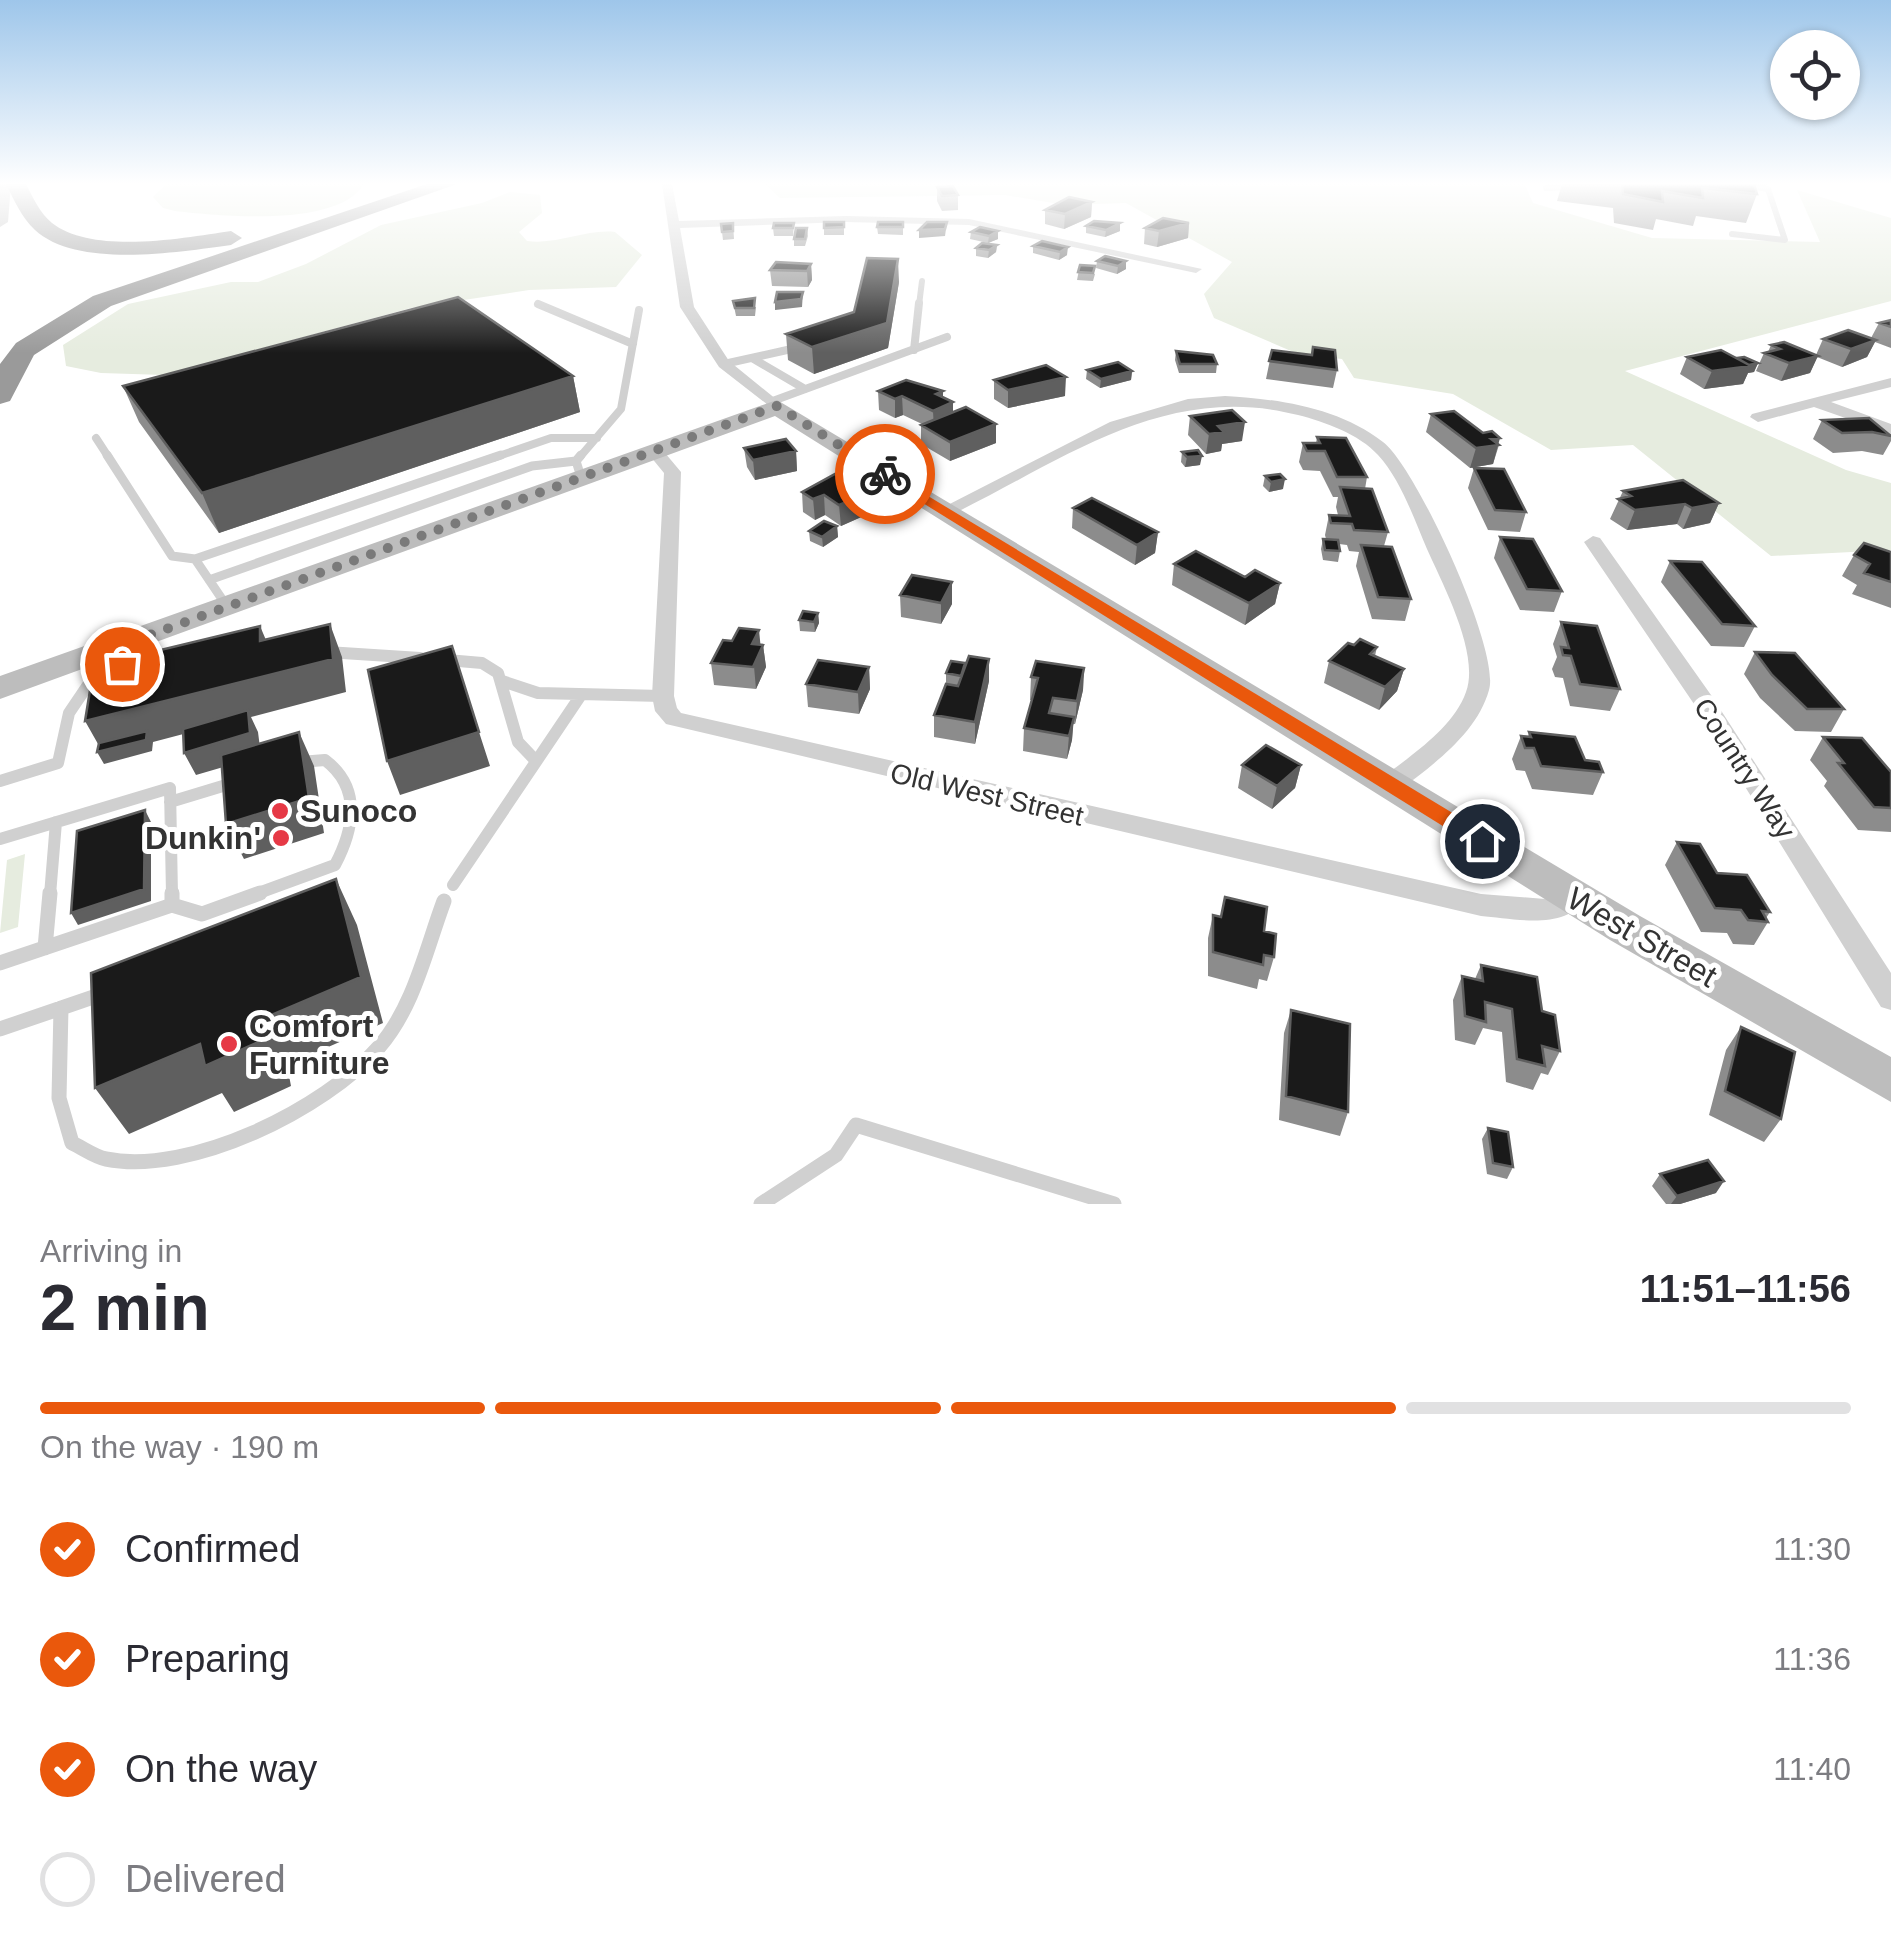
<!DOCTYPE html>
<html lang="en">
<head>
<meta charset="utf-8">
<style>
  body { margin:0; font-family:Helvetica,sans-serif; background:#f7f7f7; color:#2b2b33; height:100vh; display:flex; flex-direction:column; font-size:38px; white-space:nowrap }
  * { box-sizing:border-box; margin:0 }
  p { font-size:32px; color:#7c7c81 }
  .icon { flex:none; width:55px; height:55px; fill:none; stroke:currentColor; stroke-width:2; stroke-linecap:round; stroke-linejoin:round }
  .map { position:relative; height:1204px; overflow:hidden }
  .drawer { display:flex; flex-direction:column; background:#fff; flex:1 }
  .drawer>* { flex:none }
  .buttons { position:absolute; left:1770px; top:30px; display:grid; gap:20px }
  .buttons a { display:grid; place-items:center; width:90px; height:90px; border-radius:50%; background:#fff; box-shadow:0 2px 8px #0004; font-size:50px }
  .pin { position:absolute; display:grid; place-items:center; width:85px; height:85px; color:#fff; margin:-42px; border:5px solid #fff; border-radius:50%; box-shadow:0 2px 10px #0007 }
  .courier { position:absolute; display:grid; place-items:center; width:100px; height:100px; margin:-50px; border:8px solid #ea580c; border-radius:50%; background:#fff; color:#222; box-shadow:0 2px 12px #0007 }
  .overview em { font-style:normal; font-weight:700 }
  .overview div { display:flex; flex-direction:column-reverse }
  .overview { display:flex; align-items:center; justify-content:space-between; height:170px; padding:0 40px }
  h1 { font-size:65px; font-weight:700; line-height:75px }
  .bar { display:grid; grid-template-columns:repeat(4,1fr); gap:15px 10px; align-content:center; height:120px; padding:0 40px }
  .bar i { height:12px; border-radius:8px; background:#e1e1e2 }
  .bar .on { background:#ea580c }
  .bar p { grid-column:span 4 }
  ol { padding:0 40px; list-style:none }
  li { display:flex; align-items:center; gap:30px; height:110px }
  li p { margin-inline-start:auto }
  li .icon { padding:10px; border-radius:50%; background:#ea580c; color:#fff; stroke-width:4 }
  li:last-child { color:#7c7c81 }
  li i { width:55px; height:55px; border:5px solid #e1e1e2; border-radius:50% }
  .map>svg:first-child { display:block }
</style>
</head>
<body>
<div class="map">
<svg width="1891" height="1204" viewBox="0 0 1891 1204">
  <rect width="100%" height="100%" fill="#fff"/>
  <path fill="#e6ecdf" d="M166 184H364C338 228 220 216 175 211L163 208 153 197Z
    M765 184H1531L1525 185 1533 203 1652 238 1820 242 1797 190 1891 218V301L1625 371 1846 470 1891 483V550L1771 556 1633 445 1551 450 1453 394 1354 378 1342 359 1298 354 1214 318 1204 294 1232 262 1126 203 1065 205 1005 195 780 198Z
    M510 192 540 195 542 213 519 232 527 241C559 245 585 229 615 232L642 255 616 287 529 290 411 308 164 375 101 373 66 366 63 345 128 304 231 282H258L306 264 381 225 482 203Z
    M25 854 18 927 0 933 7 860Z"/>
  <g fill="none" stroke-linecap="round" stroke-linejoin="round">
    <path stroke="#d0d0d0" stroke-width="6" d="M1546 188 1570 187
      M1732 234 1785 240 1768 189 1743 185
      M538 304 541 305
      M919 305 922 281"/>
    <path stroke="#d0d0d0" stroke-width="8" d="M538 304 633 344
      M914 350 919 303
      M752 358 805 389
      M724 364 796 348
      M770 402 947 337
      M96 438 109 458
      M493 458 551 438H597
      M579 458 621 409 639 310"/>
    <path stroke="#d0d0d0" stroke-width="9" d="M107 455 172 556 195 559 501 455
      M581 477 576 461 581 455
      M195 559 226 605
      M209 580 532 466 576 461"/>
    <path stroke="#d0d0d0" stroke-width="12" d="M327 652 420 658
      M447 660 482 663 498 673 518 742 536 761
      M502 681 538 693 662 696
      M0 781 58 763 69 713 94 676
      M170 802 236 782
      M0 839 170 788 172 895
      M453 885 581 695
      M50 895 56 822
      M253 895 335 865C354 829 362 788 325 760L300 762"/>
    <path stroke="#d0d0d0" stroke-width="15" d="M172 905 202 914 260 893
      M45 948 50 893
      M0 963 172 905V893
      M61 1008 59 1098 72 1143C83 1148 95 1157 106 1159 190 1176 325 1109 379 1047 414 1007 426 949 444 901
      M0 1029 102 994
      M761 1204 836 1155 856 1125 1114 1204"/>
    <path fill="#d0d0d0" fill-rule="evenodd" d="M662 184H672L679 221 846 216 969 219 1202 269 1196 273 969 225 846 222 680 228 694 307 729 361 782 404 785 407 777 412 719 367 680 307Z
      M1757 184H1768L1762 188Z
      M1891 378V387L1831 402 1891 424V434L1814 407 1758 422 1750 417 1752 414Z
      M1225 396C1280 399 1339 408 1383 442 1416 467 1501 651 1489 690 1477 733 1434 764 1400 790L1391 793 1382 790 1379 784C1386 773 1397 767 1407 759 1430 741 1456 720 1466 692 1480 654 1443 585 1427 549 1414 519 1401 480 1378 455 1359 434 1325 422 1298 415 1165 381 1064 460 951 515H939L936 511 1110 422 1188 399Z
      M654 446 660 447 681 472 674 696 677 708 681 713 1481 894 1545 899 1573 886 1582 890 1586 897C1568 932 1512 918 1481 916L666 724 655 711 652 696 664 473 646 451Z
      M1593 536 1600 538 1711 695 1891 973V1010L1881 1007 1694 704 1584 542Z"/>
    <path fill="#bdbdbd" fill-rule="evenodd" d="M0 184H11L8 222 0 227Z
      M777 400 1640 916 1891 1057V1102L1610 940 775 416 0 699V676Z"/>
    <path fill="#9a9a9a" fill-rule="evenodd" d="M6 184H26C33 198 40 213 52 223 93 255 184 238 231 231L242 238 231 245C179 252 77 269 35 230 22 218 14 200 6 184Z
      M427 184H457L111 306 34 355 10 401 0 404V364L16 343 93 296Z"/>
  </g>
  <path fill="#8c8c8c" d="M1562 184H1754L1757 194 1746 223 1696 216 1693 226 1656 219 1653 230 1614 223 1613 208 1557 201Z
    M937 187 958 195V210L942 211 937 201Z
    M1069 197 1092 202 1091 217 1064 229 1045 224V210Z
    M824 222H844V235H824Z
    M903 222V235L878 234 877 227Z
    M733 223 734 239 723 240 721 224Z
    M794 223 793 236H774L773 228Z
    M1120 223V231L1105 237 1086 233V226Z
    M1189 223 1188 238 1157 247 1144 244 1145 228Z
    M807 228 808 236 805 246H794V239Z
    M998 231V239L988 243 970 239 971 232Z
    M1042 241 1067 255 1059 260 1033 253V246Z
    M997 245 996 252 988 258 976 256V248Z
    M1105 256 1126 269 1117 274 1096 268 1097 261Z
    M811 264 812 280 808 287 772 286 770 270Z
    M1080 265 1095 274 1093 281 1077 280Z
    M899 282 888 348 814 374 788 360 786 334 854 312Z
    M733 301 756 307 755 316H736Z
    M1891 320V348L1875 342 1867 357 1842 367 1817 357 1810 373 1781 381 1756 371 1764 353 1768 352 1771 345 1816 355 1823 339 1871 338 1879 323Z
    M1272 350 1337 370 1333 388 1266 379Z
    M1176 351 1217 364 1216 373H1179L1175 360Z
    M1687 357 1737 358 1758 363 1754 372 1748 373 1743 384 1704 389 1680 374Z
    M1087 370 1132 371 1131 380 1100 388 1086 379Z
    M573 376 580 412 219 533 139 422 123 386Z
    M994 380 1065 396 1008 408 994 399Z
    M878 391 943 398 953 412 996 424V443L950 461 921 444V425L922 424 903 415 895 418 879 410Z
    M1431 414 1499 445 1493 464 1470 468 1426 432Z
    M1190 416 1242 441 1222 444 1221 451 1206 454 1188 435Z
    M1822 420 1891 434V441L1883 455 1862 451 1833 453 1813 439Z
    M1317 437 1367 477 1365 489 1388 532 1384 546 1411 599 1405 621 1372 619 1356 566 1359 552 1349 551 1347 545 1339 544 1340 551 1338 562 1323 560 1321 549 1323 539H1326L1325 535 1329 515H1338L1336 507 1338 497H1333L1320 471 1303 470 1299 462 1303 443H1316Z
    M744 448 796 451 797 471 755 480 747 467Z
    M1182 452 1200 465 1185 467 1181 462Z
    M1474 468 1526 512 1520 532 1488 530 1468 488Z
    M1265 476 1283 489 1269 492 1263 486Z
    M1623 491 1719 503 1710 523 1683 529 1677 524 1627 530 1610 519Z
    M802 492 867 494 868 514 841 526 825 515 815 520 803 512Z
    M1073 508 1158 532 1155 553 1135 565 1072 528Z
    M837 526 838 537 823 547 810 541 809 531Z
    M1500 537 1562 591 1554 612 1520 610 1494 558Z
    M1891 552V608L1852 594 1857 585 1842 576 1854 555Z
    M1670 561 1755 626 1744 647 1711 646 1661 582Z
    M1174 564 1280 583 1275 604 1245 625 1172 585Z
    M952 582V604L941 624 901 617 900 595Z
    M818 613 819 623 815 632 800 631 799 620Z
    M1561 622 1620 689 1610 711 1570 706 1563 678 1555 677 1552 669 1557 657 1553 644Z
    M763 645 766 667 756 689 714 685 711 663Z
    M1354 645 1377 647 1375 656 1404 669 1397 691 1379 710 1324 683 1329 661Z
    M1755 652 1844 709 1831 732 1795 731 1760 698 1744 674Z
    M989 659V681L975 744 934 737V715L946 684V673L965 663V668Z
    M869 667 870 689 859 714 808 707 806 684Z
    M1084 668 1083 690 1075 724H1073L1072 740 1067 759 1023 751 1024 728 1032 700H1030L1031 677Z
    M1529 732 1585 760 1603 772 1593 795 1532 789 1525 771 1516 770 1512 759 1521 736 1528 737Z
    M1823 737 1891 808V832L1858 830 1824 786 1827 781 1810 760Z
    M1242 765H1301L1295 788 1272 809 1238 788Z
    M1677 842 1770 912 1766 918 1768 922 1754 945 1733 944 1727 933 1701 932 1665 865Z
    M1225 897 1264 931 1274 957 1267 981 1259 979 1257 989 1208 976V938L1213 915 1221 916Z
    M1481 965 1542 1011 1560 1051 1548 1075 1541 1073 1533 1090 1506 1082 1502 1032 1483 1028 1475 1045 1455 1040 1453 1000 1462 976 1475 979Z
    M1291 1010 1348 1112 1340 1136 1279 1120 1284 1033Z
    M1741 1027 1781 1119 1764 1142 1709 1115 1726 1050Z
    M1488 1128 1513 1167 1507 1179 1487 1174 1482 1139Z
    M1660 1174 1716 1193 1680 1204H1666L1652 1186Z"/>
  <path fill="#5f5f5f" d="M1092 202 1091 217 1064 229 1065 214Z
    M947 222 945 236 919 238V230Z
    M1120 223V231L1105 237 1106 230Z
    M1189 223 1188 238 1157 247 1159 231Z
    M998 231V239L988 243 989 236Z
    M997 245 996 252 988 258 989 250Z
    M1068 247 1067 255 1059 260 1060 252Z
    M898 259 899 282 888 348 814 374 812 347 887 323Z
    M1126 261V269L1117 274 1118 266Z
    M811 264 812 280 808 287 807 271Z
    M803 292 802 307 775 310V302Z
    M1876 340 1867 357 1842 367 1851 349Z
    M1818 356 1810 373 1781 381 1789 363Z
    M1758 363 1754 372 1748 373 1743 384 1704 389 1712 371Z
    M1132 371 1131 380 1100 388 1101 379Z
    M573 376 580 412 219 533 202 493Z
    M1066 377 1065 396 1008 408V390Z
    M943 391V407L953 402V421L934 430 933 411 936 394Z
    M902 396 903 415 895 418V399Z
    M1245 422 1242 441 1222 444 1221 451 1206 454 1209 434 1218 426Z
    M996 424V443L950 461V442Z
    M1500 438 1493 464 1470 468 1476 448 1491 439Z
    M796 451 797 471 755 480 753 460Z
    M1202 456 1200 465 1185 467 1187 457Z
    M1285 479 1283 489 1269 492 1271 482Z
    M867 494 868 514 841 526 839 505Z
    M824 495 825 515 815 520 813 499Z
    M1719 503 1710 523 1683 529 1692 508Z
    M1685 504 1677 524 1627 530 1635 510Z
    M837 526 838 537 823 547 822 537Z
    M1158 532 1155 553 1135 565 1137 545Z
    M952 582V604L941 624V603Z
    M1280 583 1275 604 1245 625 1249 603Z
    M818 613 819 623 815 632 814 622Z
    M330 624 342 657 346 692 251 717 258 732 261 756 196 775 184 753 248 717 153 742 152 751 104 764 97 752 102 751 85 721 260 641V626L274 659Z
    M759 630 761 650 763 645 766 667 756 689 752 644Z
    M989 659V681L975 744V722Z
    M869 667 870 689 859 714 858 692Z
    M1084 668 1083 690 1075 724 1077 701Z
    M1404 669 1397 691 1379 710 1385 687Z
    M1074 717 1072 740 1067 759 1069 736Z
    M299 732 314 766 324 833 244 859 226 824Z
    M479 732 490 766 400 795 387 761Z
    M1301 765 1295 788 1272 809 1277 786Z
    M145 810 151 822V901L78 925 71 913Z
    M336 879 357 925 383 1023 287 1065 291 1086 234 1112 222 1093 129 1134 95 1088 262 1019Z
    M1724 1181 1716 1193 1680 1204H1671L1677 1196Z"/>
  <path fill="#1a1a1a" stroke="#5f5f5f" stroke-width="2.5" d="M1622 184H1754L1757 194 1702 188 1703 198 1662 191 1663 202 1623 194Z
    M953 186 958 195 942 196 937 187Z
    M1069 197 1092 202 1065 214 1045 210Z
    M1163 218 1189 223 1159 231 1145 228Z
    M1094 221 1120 223 1106 230 1086 226Z
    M824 222H844V227L824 228Z
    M878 222H903V227H877Z
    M927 222H947L945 229 919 230Z
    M733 223V231L722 232 721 224Z
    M774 223H794L793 228H773Z
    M980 227 998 231 989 236 971 232Z
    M796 228H807L805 239H794Z
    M1042 241 1068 247 1060 252 1033 246Z
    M982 243 997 245 989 250 976 248Z
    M1105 256 1126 261 1118 266 1097 261Z
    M867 258 898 259 887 323 812 347 786 334 854 312Z
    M776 262 811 264 807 271 770 270Z
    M1080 265 1095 266 1093 273 1078 272Z
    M777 292H803L801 299 775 302Z
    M458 297 573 376 202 493 123 386Z
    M755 298 754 308H735L733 301Z
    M1891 320V327L1879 323Z
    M1848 330 1876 340 1851 349 1823 339Z
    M1784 342 1818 356 1789 363 1764 353 1780 349 1771 345Z
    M1313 347 1335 350 1337 370 1269 361 1272 350 1312 355Z
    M1721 350 1751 366 1712 371 1687 357Z
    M1176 351 1213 355 1217 364H1180Z
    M1744 357 1758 363 1749 365 1737 358Z
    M1118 362 1132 371 1101 379 1087 370Z
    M1046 365 1066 377 1008 390 994 380Z
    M906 380 943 391 936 394 953 402 933 411 902 396 895 399 878 391Z
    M966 407 996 424 950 442 921 425Z
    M1232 410 1245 422 1218 426 1224 432 1209 434 1190 416Z
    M1454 411 1483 433 1492 431 1500 438 1491 439 1499 445 1476 448 1431 414Z
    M1869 418 1891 436 1872 432 1842 433 1822 420Z
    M1317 437 1346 438 1367 477H1337L1325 451H1307L1303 443H1320Z
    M786 439 796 451 753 460 744 448Z
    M1198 450 1202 456 1187 457 1182 452Z
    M1474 468 1504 469 1526 512 1495 510Z
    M835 474 867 494 839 505 824 495 813 499 802 492Z
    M1280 474 1285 479 1271 482 1265 476Z
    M1683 480 1719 503 1692 508 1685 504 1635 510 1618 499 1631 496 1623 491Z
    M1340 487 1372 489 1388 532 1354 530 1352 524 1331 523 1329 515 1350 516Z
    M1092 498 1158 532 1137 545 1073 508Z
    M824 521 837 526 822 537 809 531Z
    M1500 537 1533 539 1562 591 1527 589Z
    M1323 539 1338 540 1340 551 1325 550Z
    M1864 543 1891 552V582L1864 573 1870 564 1854 555Z
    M1361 545 1392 547 1411 599 1378 597Z
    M1196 551 1245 577 1255 570 1280 583 1249 603 1174 564Z
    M1670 561 1702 562 1755 626 1722 624Z
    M912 575 952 582 941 603 900 595Z
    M803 611 818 613 814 622 799 620Z
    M1561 622 1597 626 1620 689 1580 684 1571 656 1563 655 1561 647 1569 648Z
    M330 624 333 659 85 721 94 666 260 626V641Z
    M739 628 759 630 752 644 763 645 753 667 711 663 723 640 732 641Z
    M1360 639 1377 647 1370 654 1404 669 1385 687 1329 661 1348 643 1354 645Z
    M452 646 479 732 387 761 368 670Z
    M1755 652 1795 653 1844 709H1807L1772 675Z
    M969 656 989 659 975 722 934 715 946 684 958 686Z
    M818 660 869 667 858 692 806 684Z
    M951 661 965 663 961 676 946 673Z
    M1036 661 1084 668 1077 701 1053 698 1049 713 1074 717 1069 736 1024 728 1038 678 1031 677Z
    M248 710 250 733 184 753 183 729Z
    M147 731 146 740 97 752 99 743Z
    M299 732 309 798 226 824 221 755Z
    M1529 732 1575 737 1585 760 1599 762 1603 772 1541 766 1534 748H1525L1521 736 1531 737Z
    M1823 737 1862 738 1891 772V808L1874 807 1838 763H1844Z
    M1266 745 1301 765 1277 786 1242 765Z
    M145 810 144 889 71 913 77 831Z
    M1677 842 1700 844 1717 873 1747 875 1770 912 1762 911 1768 922 1748 920 1741 910 1715 908Z
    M336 879 361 977 262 1019 265 1039 205 1066 200 1044 95 1088 91 973Z
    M1225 897 1267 907 1264 931 1276 934 1274 957 1264 955 1263 965 1213 952V915L1221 917Z
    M1481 965 1537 977 1542 1011 1555 1015 1560 1051 1542 1046 1545 1066 1517 1059 1512 1009 1485 1002 1486 1022 1465 1016 1462 976 1483 981Z
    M1291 1010 1350 1024 1348 1112 1286 1096Z
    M1741 1027 1795 1052 1781 1119 1725 1091Z
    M1488 1128 1508 1132 1513 1167 1493 1163Z
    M1708 1160 1724 1181 1677 1196 1660 1174Z"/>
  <linearGradient id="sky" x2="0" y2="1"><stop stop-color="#9ec6ea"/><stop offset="0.52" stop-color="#fff"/><stop offset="1" stop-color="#fff" stop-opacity="0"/></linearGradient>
  <rect width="1891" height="353" fill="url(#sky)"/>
  <path fill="#ea580c" d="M885 470 1489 835V846H1475L881 477Z"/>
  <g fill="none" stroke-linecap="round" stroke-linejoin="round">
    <path stroke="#7a7a7a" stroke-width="10" stroke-dasharray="0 18" d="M122 664 117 647 777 406 885 474"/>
  </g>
  <g fill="#e63946" stroke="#fff" stroke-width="4">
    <circle cx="280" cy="811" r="10"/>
    <circle cx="281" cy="838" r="10"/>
    <circle cx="229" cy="1044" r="10"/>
  </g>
  <g text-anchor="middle" stroke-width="10" stroke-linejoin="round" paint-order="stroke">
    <g font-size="28" fill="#333" stroke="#fff">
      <text transform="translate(1745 768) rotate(57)" y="10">Country Way</text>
      <text transform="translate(987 794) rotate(13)" y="10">Old West Street</text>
    </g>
    <g font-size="32" font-weight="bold" fill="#333" stroke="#fff" text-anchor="start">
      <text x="300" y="822">Sunoco</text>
      <text x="261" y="849" text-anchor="end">Dunkin'</text>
      <text x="249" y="1037">Comfort<tspan x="249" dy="37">Furniture</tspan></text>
    </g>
    <g font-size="32" fill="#333" stroke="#fff">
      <text transform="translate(1642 937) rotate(30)" y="11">West Street</text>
    </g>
  </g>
</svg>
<div class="buttons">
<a><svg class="icon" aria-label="locate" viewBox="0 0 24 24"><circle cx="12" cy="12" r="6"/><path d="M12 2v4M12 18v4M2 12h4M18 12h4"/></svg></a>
</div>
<div class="pin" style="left:122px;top:664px;background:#ea580c"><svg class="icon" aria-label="bag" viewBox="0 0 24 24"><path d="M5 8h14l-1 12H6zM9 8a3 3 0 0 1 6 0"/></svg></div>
<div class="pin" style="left:1482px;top:841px;background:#1f2937"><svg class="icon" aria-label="home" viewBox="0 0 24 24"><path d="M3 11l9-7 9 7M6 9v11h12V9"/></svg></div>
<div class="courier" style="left:885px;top:474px"><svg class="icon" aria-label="bike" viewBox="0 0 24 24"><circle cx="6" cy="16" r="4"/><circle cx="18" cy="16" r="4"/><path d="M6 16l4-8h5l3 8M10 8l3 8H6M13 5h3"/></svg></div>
</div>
<section class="drawer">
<div class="overview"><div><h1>2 min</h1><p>Arriving in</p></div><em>11:51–11:56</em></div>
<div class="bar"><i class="on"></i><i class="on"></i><i class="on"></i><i></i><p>On the way · 190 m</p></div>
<ol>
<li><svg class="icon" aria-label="check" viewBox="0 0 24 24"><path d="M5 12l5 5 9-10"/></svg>Confirmed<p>11:30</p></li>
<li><svg class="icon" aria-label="check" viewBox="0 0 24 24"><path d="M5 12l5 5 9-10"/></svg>Preparing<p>11:36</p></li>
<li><svg class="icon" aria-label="check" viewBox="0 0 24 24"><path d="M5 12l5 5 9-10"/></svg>On the way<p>11:40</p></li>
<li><i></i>Delivered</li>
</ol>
</section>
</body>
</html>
